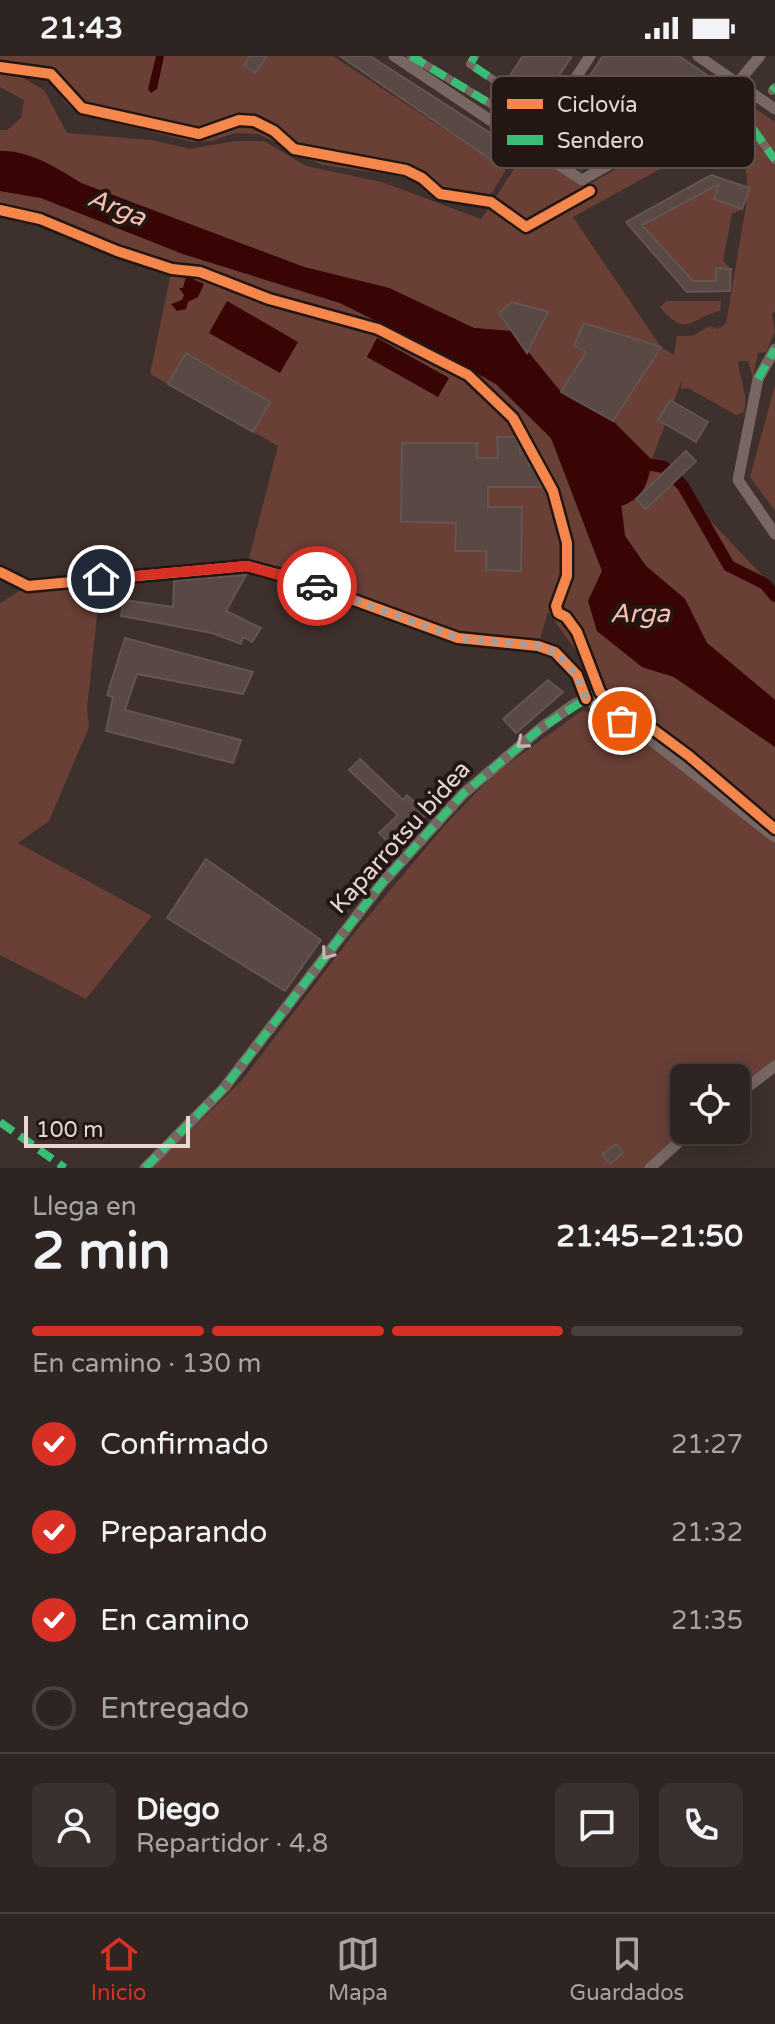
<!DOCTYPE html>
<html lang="es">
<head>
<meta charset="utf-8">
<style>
  body { margin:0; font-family:"Varela Round",sans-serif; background:#3a302e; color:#f1f3f6; height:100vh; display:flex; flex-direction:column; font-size:30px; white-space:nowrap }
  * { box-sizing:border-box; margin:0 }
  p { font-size:26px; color:#a7a4a5 }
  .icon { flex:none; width:44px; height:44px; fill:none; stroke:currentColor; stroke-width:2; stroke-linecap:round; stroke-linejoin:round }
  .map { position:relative; height:1112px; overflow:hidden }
  .side { display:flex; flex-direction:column; background:#2e2421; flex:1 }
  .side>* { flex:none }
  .controls { position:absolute; left:670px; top:1008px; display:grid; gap:16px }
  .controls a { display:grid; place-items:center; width:80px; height:80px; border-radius:12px; background:#2e2421; box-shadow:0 4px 20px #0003,0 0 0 2px #49413f; font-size:40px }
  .scale { position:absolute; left:24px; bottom:20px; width:166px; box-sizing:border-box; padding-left:8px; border:4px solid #e8d6d2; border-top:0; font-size:22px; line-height:28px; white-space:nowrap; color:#e8d6d2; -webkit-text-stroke:6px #231714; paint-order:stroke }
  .pin { position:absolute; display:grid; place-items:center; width:68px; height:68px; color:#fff; margin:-34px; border:4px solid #fff; border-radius:50%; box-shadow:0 2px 8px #0007 }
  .courier { position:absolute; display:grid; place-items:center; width:80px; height:80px; margin:-40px; border:6px solid #d93025; border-radius:50%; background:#fff; color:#222; box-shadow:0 2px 10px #0007 }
  .overview em { font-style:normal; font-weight:700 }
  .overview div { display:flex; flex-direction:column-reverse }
  .overview { display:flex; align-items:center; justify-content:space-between; height:136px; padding:0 32px }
  h1 { font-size:52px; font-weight:700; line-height:60px }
  .bar { display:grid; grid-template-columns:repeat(4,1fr); gap:12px 8px; align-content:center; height:96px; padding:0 32px }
  .bar i { height:10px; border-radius:6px; background:#49413f }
  .bar .on { background:#d93025 }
  .bar p { grid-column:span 4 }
  .line { display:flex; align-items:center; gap:20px; padding:0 32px; border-top:2px solid #49413f }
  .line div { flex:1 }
  .round { display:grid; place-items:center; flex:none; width:84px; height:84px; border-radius:12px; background:#3a302e }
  ol { padding:0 32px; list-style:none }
  li { display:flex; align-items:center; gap:24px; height:88px }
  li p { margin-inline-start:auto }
  li .icon { padding:8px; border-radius:50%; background:#d93025; color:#fff; stroke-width:4 }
  li:last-child { color:#a7a4a5 }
  li i { width:44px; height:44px; border:4px solid #49413f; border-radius:50% }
  .status { display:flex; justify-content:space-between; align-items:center; height:56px; padding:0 40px; background:#2e2421; direction:ltr }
  .status svg { height:22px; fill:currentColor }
  .tabs { display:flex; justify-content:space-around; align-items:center; height:112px; border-top:2px solid #49413f; background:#2e2421; font-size:22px; color:#a7a4a5 }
  .tabs a { display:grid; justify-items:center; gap:4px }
  .tabs .on { color:#d93025 }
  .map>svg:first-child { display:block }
</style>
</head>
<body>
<div class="status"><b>21:43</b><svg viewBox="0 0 49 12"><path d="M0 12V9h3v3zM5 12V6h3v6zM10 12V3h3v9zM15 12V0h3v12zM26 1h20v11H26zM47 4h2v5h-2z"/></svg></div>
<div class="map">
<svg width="775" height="1112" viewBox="0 0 775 1112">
  <rect width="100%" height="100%" fill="#3e302c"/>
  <path fill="#693f36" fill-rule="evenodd" d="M0 0H333L506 114 482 152 429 135 409 121 322 109 258 78 235 77 212 85 193 86 77 57 63 44 54 27 18 19 44 34 67 77 152 84 190 93 235 85H264L306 110 382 126 481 163 528 92 586 130 740 42 775 66V255L772 258 775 276 766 296 758 297 753 321 748 305H738C739 322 749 339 744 356L736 359 688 332 681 333 682 324 652 403 775 533V644L707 587 685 543 646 510 625 480 613 365 561 336 511 275 474 272 389 232 304 211 81 127C57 111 29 95 0 95V74H7L21 62 24 44 0 31ZM737 71 747 121 746 150 726 267 718 273 710 270 692 280H677L674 299 661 291 573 161Z
    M719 128 715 143 742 153 732 158 723 205 731 213H716V225H693L645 172V168Z
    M0 135 41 142 183 198 340 247 437 295 496 328 551 382 602 515 588 545 642 611 674 621 775 691V1005L736 1038V1022H684V1074L648 1112H152L243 1023 351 881 444 770 495 717 583 654 625 674 665 700 601 648 589 613 548 556 538 590 458 582 247 510 278 390 150 318 171 216 181 219 183 213C230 226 275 256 323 260 275 241 229 221 180 207 166 203 152 204 138 199 92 184 48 157 0 152ZM377 282H378L448 322 367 301Z
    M667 245H721L720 255C690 262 686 283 660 251Z
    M775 329V455L750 421Z
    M101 523 87 653 89 671 49 765 18 787 152 860 86 943 0 899V547L28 530Z"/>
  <path fill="#380404" d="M156 0H164L157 33 151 37 148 33Z
    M0 95C29 94 57 112 81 127L304 211 389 232 474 272 511 275 561 336 613 365 652 404C648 426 645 442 621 450L625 480 646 510 685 543 707 587 775 644V691L674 621 642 611 597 575 588 545 602 515 551 382 496 328 437 295 340 247 183 198 41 142 0 135Z
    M186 220 204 228 198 241 188 246 186 253 177 255 171 248 182 244 184 239 179 232H183Z
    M227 245 298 286 280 317 209 277Z
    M377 282 449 322 438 341 367 301Z"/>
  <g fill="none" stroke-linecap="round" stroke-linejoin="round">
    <path stroke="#380404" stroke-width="12" d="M635 406 664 411 683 430 729 510 765 528 775 540"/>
  </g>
  <path fill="#5a4844" stroke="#625552" stroke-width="2" d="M250 0H267L255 17 244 9Z
    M340 0H370L512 91 500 110Z
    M523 0H572L528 66 505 56 510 31 507 24Z
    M603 0H679L720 28V33L581 113 547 91 546 85Z
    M711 119 750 132 742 153 714 143 719 128 642 169 693 225H716V212L731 213 730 235 687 236 626 166Z
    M512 246 548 256 527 297 499 257Z
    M584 267 661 291 613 365 561 336 586 296 574 289Z
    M186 297 270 346 253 376 168 328Z
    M670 344 708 366 696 386 658 364Z
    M497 381H520V397H529V410H533L542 431H488V451H522L521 515 486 514V495H455L456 467 401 466 402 387H477V402H498Z
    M686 395 696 405 646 453 636 443Z
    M246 519 226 555 261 572 252 586 243 581 241 588 212 577 121 560 124 544 173 551 174 525Z
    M125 582 253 616 243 638 137 618 125 654 241 684 233 707 106 675 113 641 107 639Z
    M548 624 563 636 516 677 503 663Z
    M360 703 403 744 407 739 427 758 392 790 379 777 398 759 349 714Z
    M206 803 321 884 285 935 167 862Z
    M616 1088 623 1097 610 1108 602 1099Z"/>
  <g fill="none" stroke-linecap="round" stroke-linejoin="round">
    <path stroke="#776662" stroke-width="8" d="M411 0 499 53 503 30 470 8 475 0
      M738 28 751 70 775 104
      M772 35 775 31"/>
    <path stroke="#776662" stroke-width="11" d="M394 0 523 86 535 84
      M698 0 775 53
      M410 11 417 0
      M535 84 536 94 582 124 724 43 760 0
      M535 84 590 0
      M775 293 758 323 738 424 775 478
      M0 516 28 530 247 510 299 524 458 582 538 590 555 596 577 619 586 643
      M586 643 642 677 775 781
      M736 1040 775 1010
      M145 1112 224 1032 382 827 463 738 541 672 573 649 600 636
      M650 1112 692 1074"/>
    <path stroke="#3abd76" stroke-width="8" stroke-dasharray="16 8" stroke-linecap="butt" d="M411 0 499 53 503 30 470 8 475 0
      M738 28 751 70 775 104
      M772 35 775 31
      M758 323 775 293
      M0 1066 65 1112
      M145 1112 224 1032 382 827 463 738 541 672 586 643"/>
    <defs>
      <path id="cycleway" d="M0 11 51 18 82 52 199 78 239 64 254 65 274 75 294 93 406 114 422 122 440 138 491 146 526 171 590 135
        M0 154 40 163 117 195 172 213 200 216 269 243 378 273 468 319 513 362 553 435 567 487V520L556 550 558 557 566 561 577 576 600 636 612 648 631 657 689 700 775 773
        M0 516 28 530 247 510 299 524 458 582 538 590 555 596 577 619 586 643"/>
    </defs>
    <use href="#cycleway" stroke="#231714" stroke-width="15"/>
    <use href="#cycleway" stroke="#f5874c" stroke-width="10"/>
  </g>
  <defs><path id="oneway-chevron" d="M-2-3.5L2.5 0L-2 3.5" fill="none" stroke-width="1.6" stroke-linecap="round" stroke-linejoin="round" transform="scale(2)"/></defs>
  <g stroke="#c6b4b0">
    <use href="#oneway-chevron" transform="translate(522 687) rotate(141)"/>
    <use href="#oneway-chevron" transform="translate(327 898) rotate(126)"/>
  </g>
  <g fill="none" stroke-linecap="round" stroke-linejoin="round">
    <path stroke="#ac9c98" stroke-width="8" stroke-dasharray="0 14.4" d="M317 530 458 582 538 590 555 596 577 619 586 643 622 665"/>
    <path stroke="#d93025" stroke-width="10" d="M101 523 247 510 317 530"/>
  </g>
  <g text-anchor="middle" stroke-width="8" stroke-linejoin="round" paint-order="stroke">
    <g font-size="24" fill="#e8d6d2" stroke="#231714">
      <text transform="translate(400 781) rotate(-48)" y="8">Kaparrotsu bidea</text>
    </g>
    <g font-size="26" font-style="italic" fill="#f9beb0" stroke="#231714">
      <text transform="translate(117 151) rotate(22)" y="9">Arga</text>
      <text x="640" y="566">Arga</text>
    </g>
  </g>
  <rect x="491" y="20" width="264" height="92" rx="12" fill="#231714" stroke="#5e504d" stroke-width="2"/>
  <rect x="507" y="43" width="36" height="10" fill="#f5874c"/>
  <rect x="507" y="79" width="36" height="10" fill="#3abd76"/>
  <g font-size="22" fill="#e8d6d2">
    <text x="557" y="56">Ciclovía</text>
    <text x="557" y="92">Sendero</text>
  </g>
</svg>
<div class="controls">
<a><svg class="icon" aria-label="locate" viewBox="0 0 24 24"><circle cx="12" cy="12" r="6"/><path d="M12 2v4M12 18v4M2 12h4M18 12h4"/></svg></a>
</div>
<div class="scale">100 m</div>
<div class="pin" style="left:622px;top:665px;background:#ea580c"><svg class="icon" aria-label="bag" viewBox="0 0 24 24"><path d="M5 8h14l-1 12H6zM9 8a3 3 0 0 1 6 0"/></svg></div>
<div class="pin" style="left:101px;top:523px;background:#1f2937"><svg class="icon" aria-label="home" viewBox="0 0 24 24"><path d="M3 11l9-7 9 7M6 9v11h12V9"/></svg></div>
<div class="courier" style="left:317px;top:530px"><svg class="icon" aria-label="car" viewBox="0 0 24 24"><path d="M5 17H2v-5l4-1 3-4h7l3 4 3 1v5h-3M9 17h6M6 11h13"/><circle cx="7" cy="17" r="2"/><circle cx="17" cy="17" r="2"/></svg></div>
</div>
<section class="side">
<div class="overview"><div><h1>2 min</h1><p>Llega en</p></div><em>21:45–21:50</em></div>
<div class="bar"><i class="on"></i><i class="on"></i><i class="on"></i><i></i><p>En camino · 130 m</p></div>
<ol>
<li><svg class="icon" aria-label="check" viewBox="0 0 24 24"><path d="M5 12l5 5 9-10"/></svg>Confirmado<p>21:27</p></li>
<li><svg class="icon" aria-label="check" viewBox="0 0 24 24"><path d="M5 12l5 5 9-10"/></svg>Preparando<p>21:32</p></li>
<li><svg class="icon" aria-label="check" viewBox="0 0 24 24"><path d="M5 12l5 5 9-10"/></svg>En camino<p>21:35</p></li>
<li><i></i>Entregado</li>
</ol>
<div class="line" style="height:144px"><a class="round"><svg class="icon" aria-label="person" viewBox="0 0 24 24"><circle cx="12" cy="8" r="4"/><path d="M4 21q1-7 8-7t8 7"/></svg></a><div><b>Diego</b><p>Repartidor · 4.8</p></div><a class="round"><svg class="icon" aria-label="chat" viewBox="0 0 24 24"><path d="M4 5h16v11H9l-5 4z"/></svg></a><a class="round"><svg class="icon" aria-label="phone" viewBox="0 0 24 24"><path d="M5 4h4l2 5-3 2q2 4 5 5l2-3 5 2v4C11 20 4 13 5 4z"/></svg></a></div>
</section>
<nav class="tabs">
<a class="on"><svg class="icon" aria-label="home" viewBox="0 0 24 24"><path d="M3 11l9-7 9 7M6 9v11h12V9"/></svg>Inicio</a>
<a><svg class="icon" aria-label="map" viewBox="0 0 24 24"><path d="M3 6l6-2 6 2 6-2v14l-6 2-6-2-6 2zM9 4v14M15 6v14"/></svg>Mapa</a>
<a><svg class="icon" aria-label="saved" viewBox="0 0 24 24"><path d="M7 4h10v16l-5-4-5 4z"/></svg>Guardados</a>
</nav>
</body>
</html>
